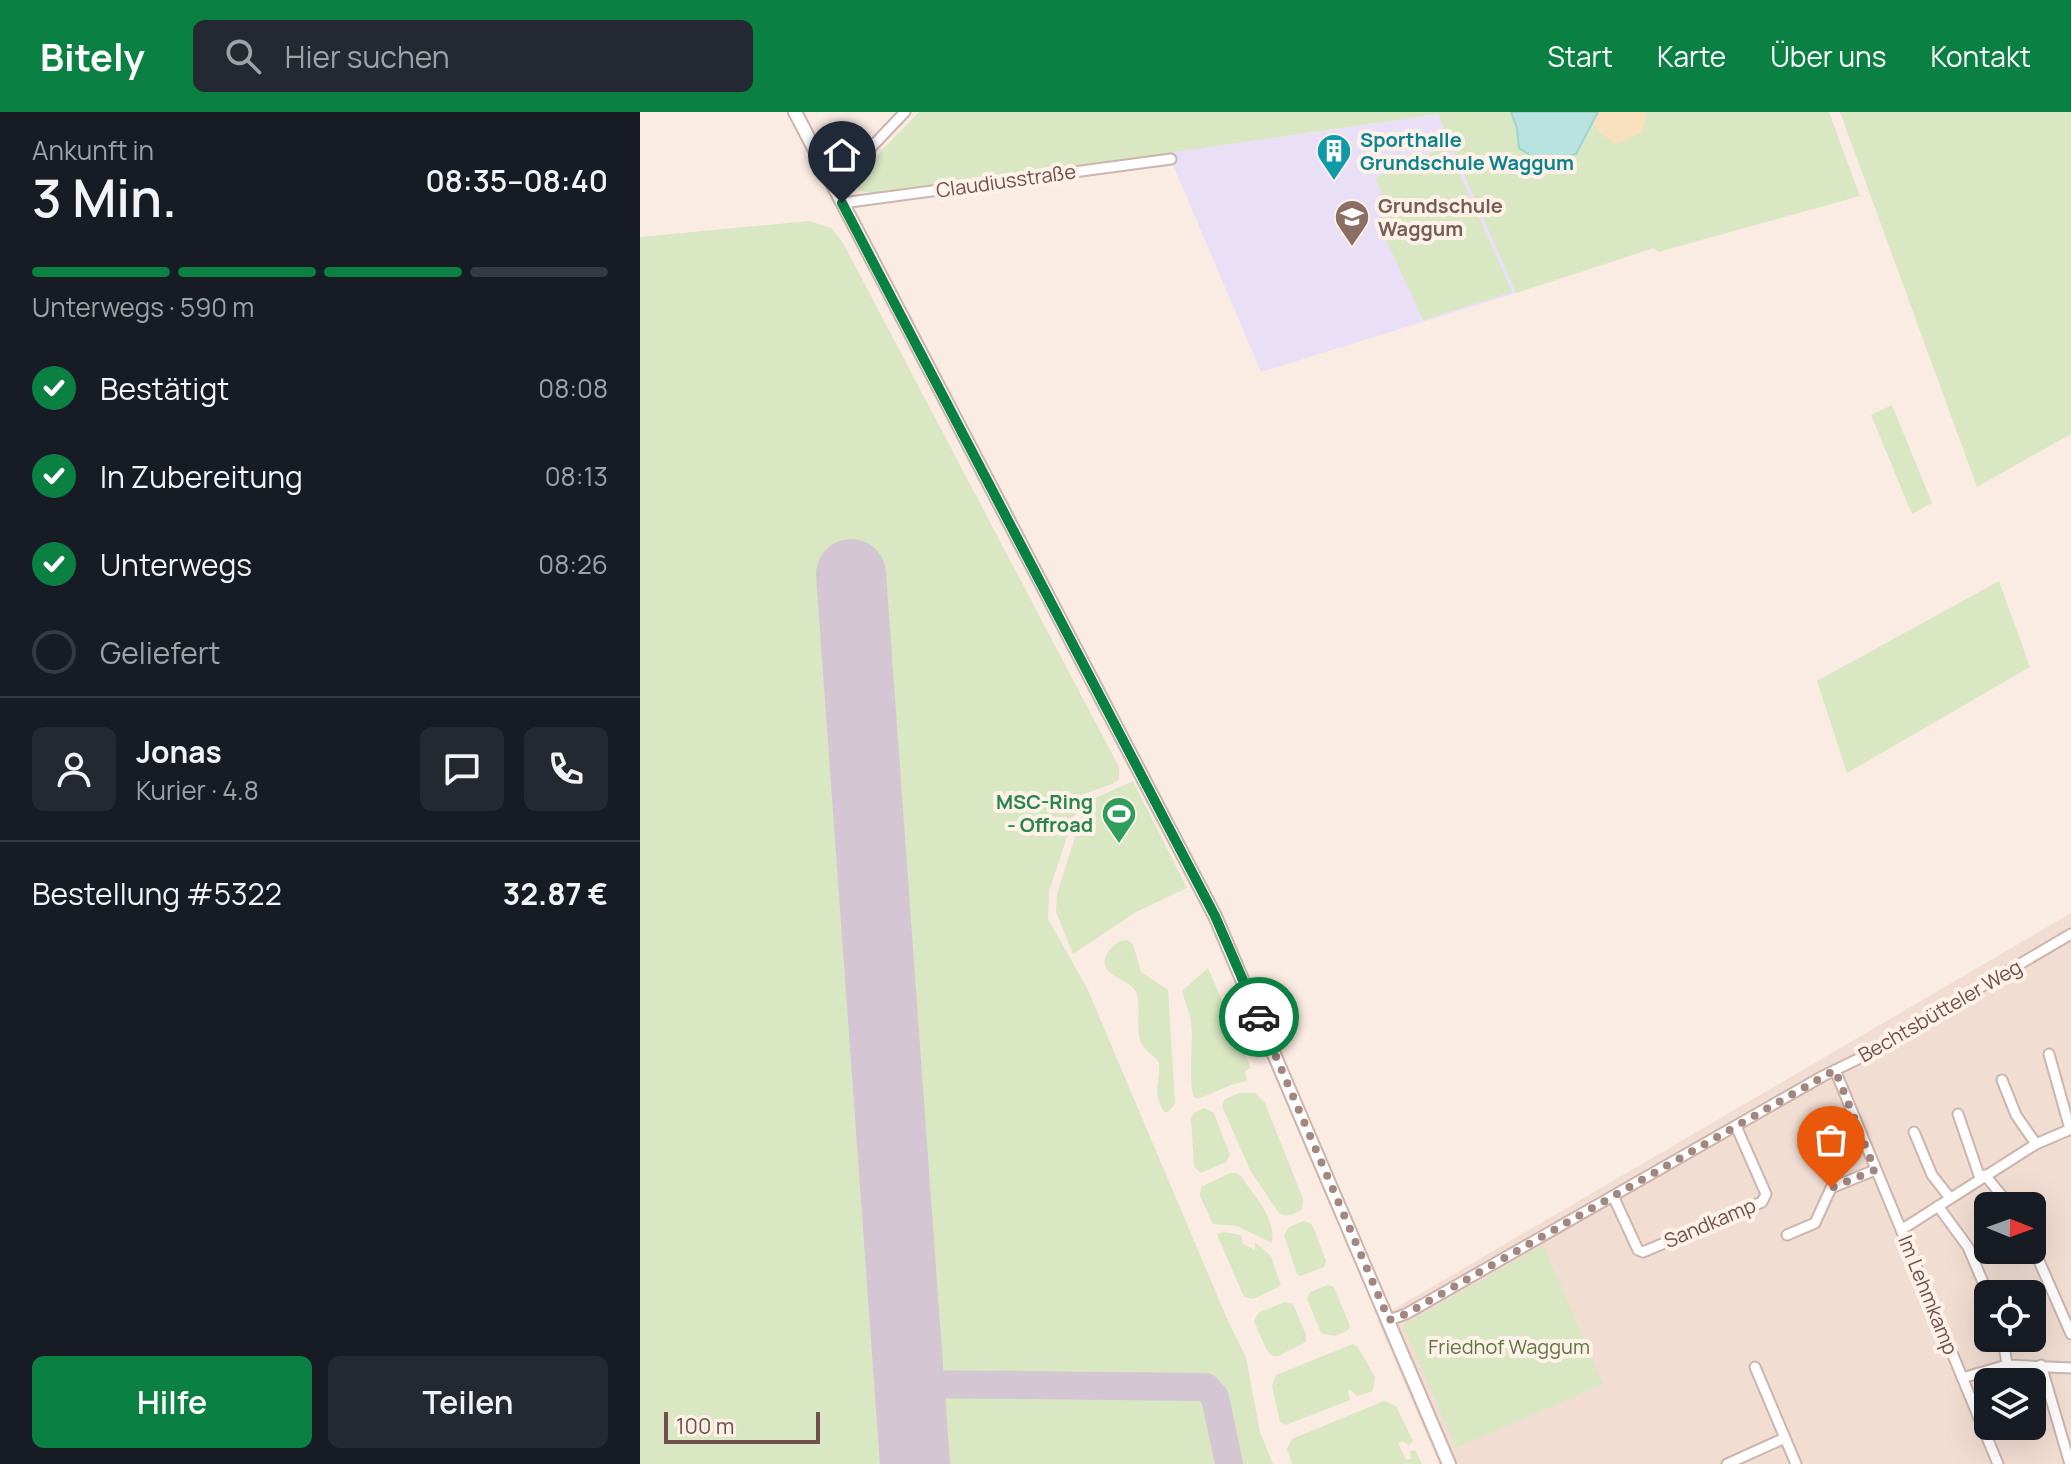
<!DOCTYPE html>
<html lang="de">
<head>
<meta charset="utf-8">
<style>
  body { margin:0; font-family:Manrope,sans-serif; background:#242831; color:#f1f3f6; height:100vh; display:flex; flex-direction:column; font-size:30px; white-space:nowrap }
  * { box-sizing:border-box; margin:0 }
  p { font-size:26px; color:#9ea1a6 }
  .icon { flex:none; width:44px; height:44px; fill:none; stroke:currentColor; stroke-width:2; stroke-linecap:round; stroke-linejoin:round }
  .map { position:relative; flex:1; overflow:hidden }
  .side { display:flex; flex-direction:column; background:#171b24; width:640px }
  .side>* { flex:none }
  .needle { width:52px; rotate:91deg }
  .fabs { position:absolute; left:1334px; top:1080px; display:grid; gap:16px }
  .fabs a { display:grid; place-items:center; width:72px; height:72px; border-radius:12px; background:#171b24; box-shadow:0 8px 32px #0002; font-size:40px }
  .scale { position:absolute; left:24px; bottom:20px; width:156px; box-sizing:border-box; padding-left:8px; border:4px solid #71504b; border-top:0; font-size:22px; line-height:28px; white-space:nowrap; color:#71504b; -webkit-text-stroke:6px #fef1e8; paint-order:stroke }
  .pin { position:absolute; display:grid; place-items:center; width:68px; height:68px; color:#fff; margin:-82px -34px; border-radius:50% 50% 50% 0; rotate:-45deg; box-shadow:0 0 8px #0007 }
  .pin .icon { rotate:45deg }
  .courier { position:absolute; display:grid; place-items:center; width:80px; height:80px; margin:-40px; border:6px solid #0b8043; border-radius:50%; background:#fff; color:#222; box-shadow:0 2px 10px #0007 }
  .summary em { font-style:normal; font-weight:600 }
  .summary div { display:flex; flex-direction:column-reverse }
  .summary { display:flex; align-items:center; justify-content:space-between; height:136px; padding:0 32px }
  h1 { font-size:52px; font-weight:600; line-height:60px }
  .bar { display:grid; grid-template-columns:repeat(4,1fr); gap:12px 8px; align-content:center; height:96px; padding:0 32px }
  .bar i { height:10px; border-radius:6px; background:#363941 }
  .bar .current { background:#0b8043 }
  .bar p { grid-column:span 4 }
  .line { display:flex; align-items:center; gap:20px; padding:0 32px; border-top:2px solid #363941 }
  .line div { flex:1 }
  .round { display:grid; place-items:center; flex:none; width:84px; height:84px; border-radius:12px; background:#242831 }
  ol { padding:0 32px; list-style:none }
  li { display:flex; align-items:center; gap:24px; height:88px }
  li p { margin-inline-start:auto }
  li .icon { padding:8px; border-radius:50%; background:#0b8043; color:#fff; stroke-width:4 }
  li:last-child { color:#9ea1a6 }
  li i { width:44px; height:44px; border:4px solid #363941; border-radius:50% }
  .primary-button { display:flex; gap:16px; margin-top:auto; padding:16px 32px }
  .primary-button a { flex:1; height:92px; border-radius:12px; background:#0b8043; color:#fff; font-size:32px; font-weight:600; line-height:92px; text-align:center }
  .primary-button a+a { background:#242831; color:#f1f3f6 }
  header { display:flex; align-items:center; gap:48px; box-sizing:border-box; height:112px; padding:0 40px; background:#0b8043; color:#fff }
  header strong { font-size:38px }
  nav { display:flex; gap:44px; margin-inline-start:auto; font-size:28px }
  .search { width:560px; height:72px; background:#242831; display:flex; align-items:center; gap:20px; box-sizing:border-box; padding:0 28px; border-radius:12px; color:#9ea1a6; font-size:30px }
  main { display:flex; flex:1; min-height:0 }
  .map>svg:first-child { display:block }
</style>
</head>
<body>
<header>
<strong>Bitely</strong>
<div class="search"><svg class="icon" aria-label="search" viewBox="0 0 24 24"><circle cx="10" cy="10" r="6"/><path d="M15 15l6 6"/></svg>Hier suchen</div>
<nav><a>Start</a><a>Karte</a><a>Über uns</a><a>Kontakt</a></nav>
</header>
<main>
<section class="side">
<div class="summary"><div><h1>3 Min.</h1><p>Ankunft in</p></div><em>08:35–08:40</em></div>
<div class="bar"><i class="current"></i><i class="current"></i><i class="current"></i><i></i><p>Unterwegs · 590 m</p></div>
<ol>
<li><svg class="icon" aria-label="check" viewBox="0 0 24 24"><path d="M5 12l5 5 9-10"/></svg>Bestätigt<p>08:08</p></li>
<li><svg class="icon" aria-label="check" viewBox="0 0 24 24"><path d="M5 12l5 5 9-10"/></svg>In Zubereitung<p>08:13</p></li>
<li><svg class="icon" aria-label="check" viewBox="0 0 24 24"><path d="M5 12l5 5 9-10"/></svg>Unterwegs<p>08:26</p></li>
<li><i></i>Geliefert</li>
</ol>
<div class="line" style="height:144px"><a class="round"><svg class="icon" aria-label="person" viewBox="0 0 24 24"><circle cx="12" cy="8" r="4"/><path d="M4 21q1-7 8-7t8 7"/></svg></a><div><b>Jonas</b><p>Kurier · 4.8</p></div><a class="round"><svg class="icon" aria-label="chat" viewBox="0 0 24 24"><path d="M4 5h16v11H9l-5 4z"/></svg></a><a class="round"><svg class="icon" aria-label="phone" viewBox="0 0 24 24"><path d="M5 4h4l2 5-3 2q2 4 5 5l2-3 5 2v4C11 20 4 13 5 4z"/></svg></a></div>
<div class="line" style="height:104px"><div>Bestellung #5322</div><b>32.87 €</b></div>
<div class="primary-button"><a>Hilfe</a><a>Teilen</a></div>
</section>
<div class="map">
<svg width="1431" height="1352" viewBox="0 0 1431 1352">
  <rect width="100%" height="100%" fill="#fbece3"/>
  <path fill="#f2ddd2" fill-rule="evenodd" d="M1431 801V1352H799L737 1207ZM1348 1094H1392V1138H1348ZM1348 1182H1392V1226H1348ZM1348 1270H1392V1314H1348Z"/>
  <path fill="#e9e0f7" d="M799 2 876 181 621 260 528 41Z"/>
  <path fill="#d9e7c2" d="M279 0H871L877 16 879 36 936 42 952 10 961 22 1007 0H1189L1220 84 1018 140 1014 136 876 181 798 2 237 83 218 78 215 66Z
    M1200 0H1431V322L1337 375Z
    M807 34 872 180 783 208 740 114 745 111 736 92 745 87 735 66Z
    M169 109 191 116 202 129 479 655V667L472 672 441 683 409 779 408 807 447 876 588 1209 606 1245 620 1320 633 1352H0V125Z
    M1252 293 1292 391 1272 402 1231 303Z
    M1359 469 1390 555 1207 661 1177 569Z
    M493 669 547 776 496 800 433 842 416 800 417 782 446 690Z
    M487 828 493 832 501 860 528 878 535 992 528 1000H524C512 979 520 973 519 951 515 944 506 940 502 933 495 919 501 897 497 882 491 865 455 865 467 842 472 833 478 829 487 828Z
    M568 856 611 956 605 959 607 969 591 973 558 987 553 984C548 958 554 934 551 910 550 899 543 889 543 878Z
    M600 981H615L625 991 663 1087 662 1097C656 1102 646 1106 639 1101L610 1058 582 994 585 987Z
    M564 996 574 1001 590 1043 586 1050 561 1061 554 1055 551 1006 554 1001Z
    M590 1061H596L601 1064C614 1084 636 1106 632 1131L597 1114 573 1112 560 1084 561 1075Z
    M664 1109 671 1112 674 1117 686 1149 684 1155 660 1164 657 1162 644 1123 649 1115Z
    M584 1120 601 1123 603 1132 615 1138V1130L631 1144 641 1174 613 1187 604 1185 578 1125V1121Z
    M903 1133 963 1272 816 1336 763 1213Z
    M688 1173 694 1175 710 1214 708 1218 695 1224 681 1221 667 1187 670 1180Z
    M645 1190 653 1192 666 1223V1230L638 1244H633L627 1239 614 1209 618 1201Z
    M713 1232 718 1235 735 1265 733 1279 717 1284 711 1278H708L710 1288 646 1313 640 1310 632 1274 636 1263Z
    M744 1289 756 1294 773 1329 769 1334 763 1329 758 1331 766 1348 771 1347 770 1339 775 1338 782 1352H652L647 1337 652 1327Z"/>
  <path fill="#f8e0bf" d="M958 0H1007L1002 21 976 32 961 22 952 10Z"/>
  <path fill="#b9e3e0" stroke="#9fd4d1" stroke-width="2" d="M871 0H958L936 42 901 50 879 36 877 16Z"/>
  <g fill="none" stroke-linecap="round" stroke-linejoin="round">
    <path stroke="#d4c7d3" stroke-width="28" d="M269 1272 566 1275 575 1285 589 1352"/>
    <path stroke="#d4c7d3" stroke-width="70" d="M211 462 275 1352"/>
    <defs>
      <path id="minor" d="M189 67 220 47 265 0
        M202 91 531 47
        M1409 942 1430 1017
        M1195 958 1358 1352
        M1362 968 1376 1003 1396 1032
        M1318 1002 1340 1066
        M1274 1020 1292 1063 1310 1086
        M1345 1063 1370 1094
        M973 1084 998 1138 1003 1140 1122 1090 1126 1082 1096 1014
        M1298 1094 1328 1135 1348 1182
        M1261 1118 1396 1032 1431 1017
        M1147 1123 1175 1111 1191 1076 1235 1058
        M1392 1133 1431 1222
        M749 1208 766 1202 1183 964 1218 947 1431 822
        M1363 1226 1367 1253
        M1401 1253 1430 1352
        M1115 1255 1156 1352
        M1322 1266 1367 1253 1431 1256
        M1087 1352 1145 1326"/>
      <path id="tertiary" d="M155 0 575 804 809 1352"/>
    </defs>
    <use href="#minor" stroke="#cdb4ad" stroke-width="13"/>
    <use href="#tertiary" stroke="#cdb4ad" stroke-width="16"/>
    <use href="#minor" stroke="#fff" stroke-width="9"/>
    <use href="#tertiary" stroke="#fff" stroke-width="12"/>
  </g>
  <g fill="none" stroke-linecap="round" stroke-linejoin="round">
    <path stroke="#a18780" stroke-width="8" stroke-dasharray="0 14.4" d="M619 905 749 1208 766 1202 1195 958 1235 1058 1191 1076"/>
    <path stroke="#0b8043" stroke-width="10" d="M202 91 575 804 619 905"/>
  </g>
  <defs>
    <symbol id="building-pin" viewBox="-11 -11 22 30"><path d="M0 17L-7.5 6A9.5 9.5 0 1 1 7.5 6Z" fill="#0f9aa8" stroke="#fef1e8"/><path d="M-4-6H4V6H1V3H-1V6H-4ZM-2.5-4.3h1.7v1.8h-1.7ZM.8-4.3h1.7v1.8H.8ZM-2.5-1h1.7V.8h-1.7ZM.8-1h1.7V.8H.8Z" fill="#fff"/></symbol>
    <symbol id="school-pin" viewBox="-11 -11 22 30"><path d="M0 17L-7.5 6A9.5 9.5 0 1 1 7.5 6Z" fill="#8d6e63" stroke="#fef1e8"/><path d="M0-5L7-2L0 1L-7-2ZM-4 1L0 2.5L4 1V4Q0 6-4 4Z" fill="#fff"/></symbol>
    <symbol id="stadium-pin" viewBox="-11 -11 22 30"><path d="M0 17L-7.5 6A9.5 9.5 0 1 1 7.5 6Z" fill="#2e9e5b" stroke="#fef1e8"/><path d="M0-5a6.5 5 0 1 0 0 10a6.5 5 0 1 0 0-10ZM-3.5-1.8h7v3.6h-7Z" fill="#fff"/></symbol>
  </defs>
  <g fill-rule="evenodd">
    <use href="#building-pin" x="674" y="19" width="40" height="54"/>
    <use href="#school-pin" x="692" y="85" width="40" height="54"/>
    <use href="#stadium-pin" x="459" y="682" width="40" height="54"/>
  </g>
  <g text-anchor="middle" stroke-width="8" stroke-linejoin="round" paint-order="stroke">
    <g font-size="20" font-weight="bold" fill="#0d838f" stroke="#fef1e8" text-anchor="start">
      <text x="720" y="35">Sporthalle<tspan x="720" dy="23">Grundschule Waggum</tspan></text>
    </g>
    <g font-size="20" fill="#71504b" stroke="#fef1e8">
      <text transform="translate(366 69) rotate(-8)" y="7">Claudiusstraße</text>
      <text transform="translate(1300 899) rotate(-30)" y="7">Bechtsbütteler Weg</text>
      <text transform="translate(1070 1111) rotate(-23)" y="7">Sandkamp</text>
      <text transform="translate(1288 1183) rotate(68)" y="7">Im Lehmkamp</text>
    </g>
    <g font-size="20" font-weight="bold" fill="#785e54" stroke="#fef1e8" text-anchor="start">
      <text x="738" y="101">Grundschule<tspan x="738" dy="23">Waggum</tspan></text>
    </g>
    <g font-size="20" font-weight="bold" fill="#27864d" stroke="#fef1e8" text-anchor="end">
      <text x="453" y="697">MSC-Ring<tspan x="453" dy="23">- Offroad</tspan></text>
    </g>
    <g font-size="20" fill="#5d7643" stroke="#fef1e8">
      <text x="869" y="1242">Friedhof Waggum</text>
    </g>
  </g>
</svg>
<div class="fabs">
<a><svg class="needle" viewBox="-14 -14 28 28"><path d="M0-13l5 13h-10z" fill="#e53935"/><path d="M0 13l5-13h-10z" fill="#9ea1a6"/></svg></a>
<a><svg class="icon" aria-label="locate" viewBox="0 0 24 24"><circle cx="12" cy="12" r="6"/><path d="M12 2v4M12 18v4M2 12h4M18 12h4"/></svg></a>
<a><svg class="icon" aria-label="layers" viewBox="0 0 24 24"><path d="M12 4l9 5-9 5-9-5zM3 14l9 5 9-5"/></svg></a>
</div>
<div class="scale">100 m</div>
<div class="pin" style="left:1191px;top:1076px;background:#ea580c"><svg class="icon" aria-label="bag" viewBox="0 0 24 24"><path d="M5 8h14l-1 12H6zM9 8a3 3 0 0 1 6 0"/></svg></div>
<div class="pin" style="left:202px;top:91px;background:#1f2937"><svg class="icon" aria-label="home" viewBox="0 0 24 24"><path d="M3 11l9-7 9 7M6 9v11h12V9"/></svg></div>
<div class="courier" style="left:619px;top:905px"><svg class="icon" aria-label="car" viewBox="0 0 24 24"><path d="M5 17H2v-5l4-1 3-4h7l3 4 3 1v5h-3M9 17h6M6 11h13"/><circle cx="7" cy="17" r="2"/><circle cx="17" cy="17" r="2"/></svg></div>
</div>
</main>
</body>
</html>
